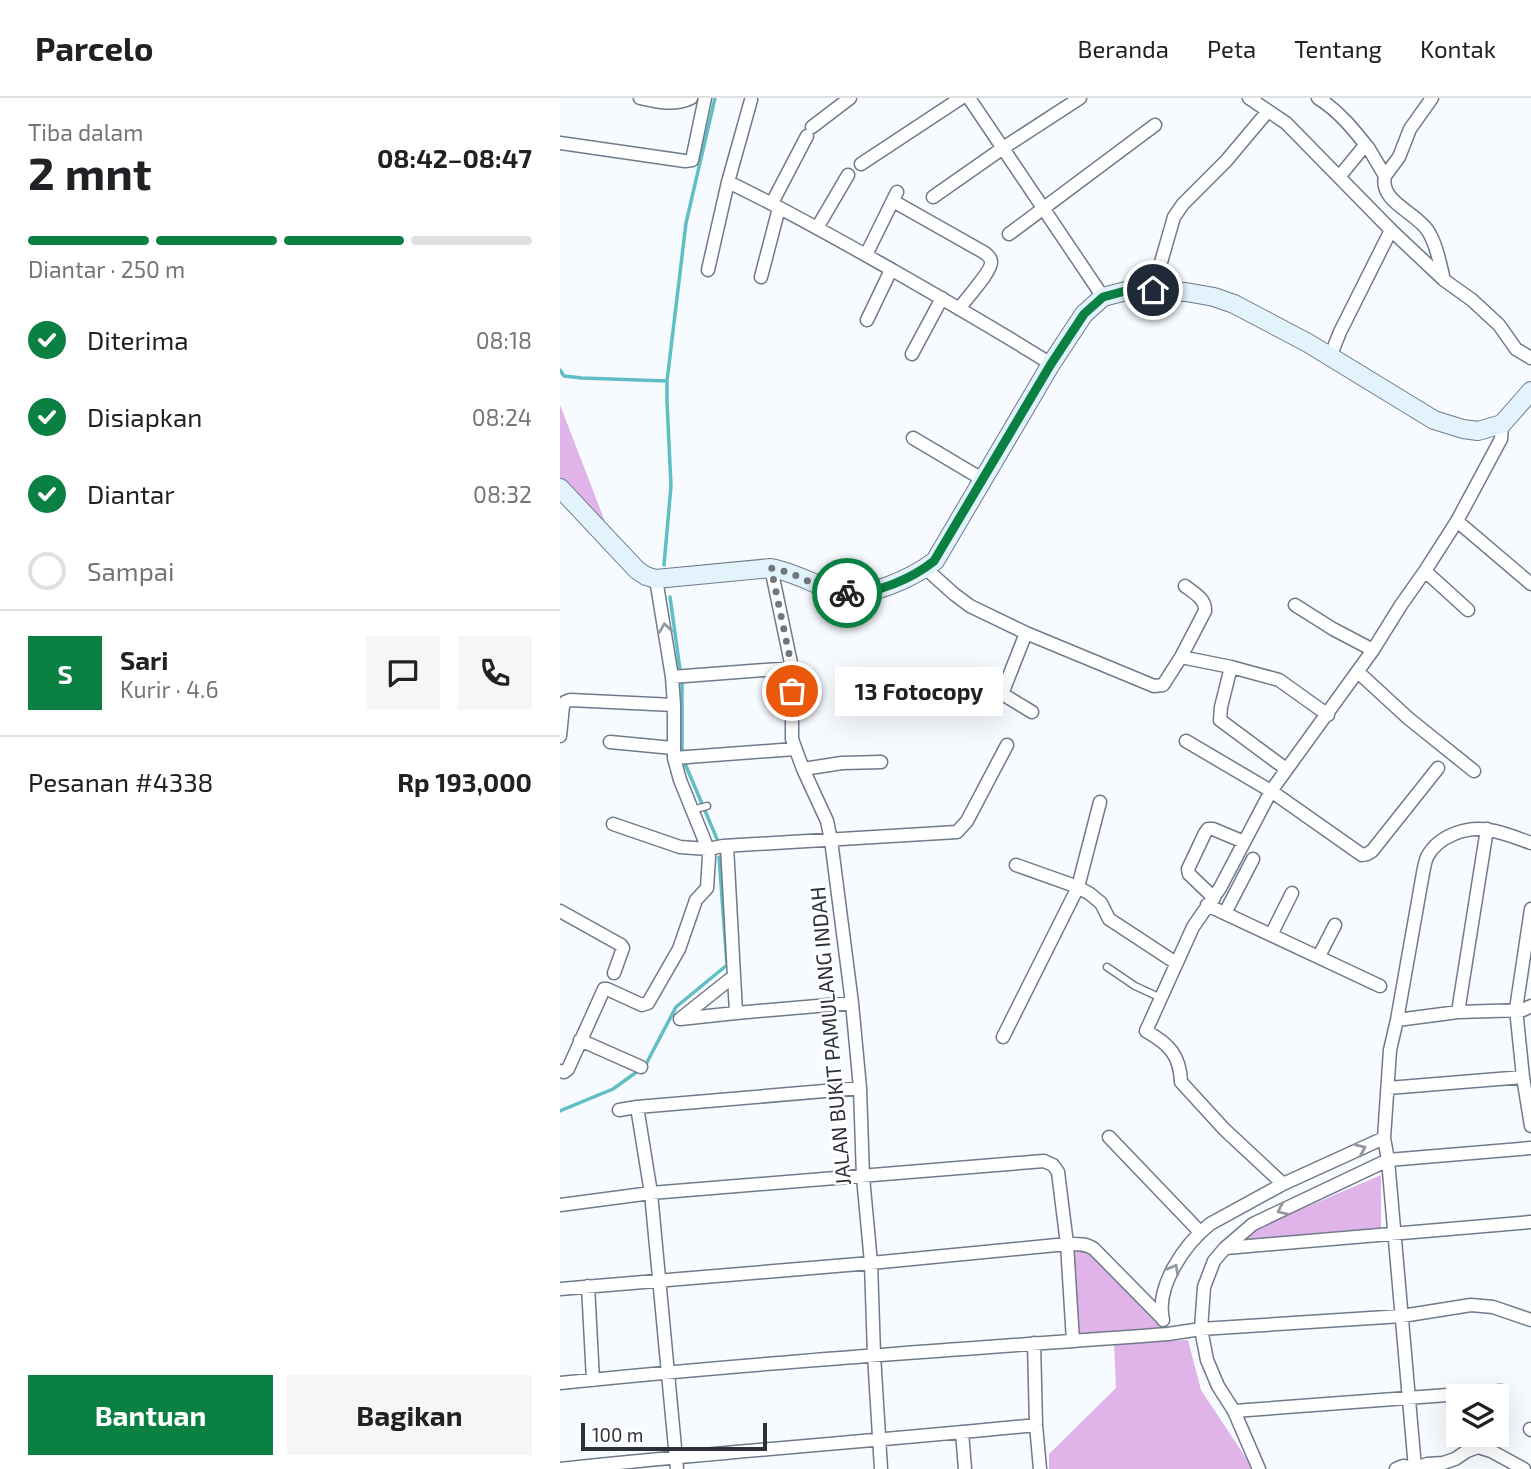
<!DOCTYPE html>
<html lang="id">
<head>
<meta charset="utf-8">
<style>
  body { margin:0; font-family:"Exo 2",sans-serif; background:#f6f6f6; color:#202124; height:100vh; display:flex; flex-direction:column; font-size:26px; white-space:nowrap }
  * { box-sizing:border-box; margin:0 }
  p { font-size:23px; color:#757577 }
  .icon { flex:none; width:38px; height:38px; fill:none; stroke:currentColor; stroke-width:2; stroke-linecap:round; stroke-linejoin:round }
  .map { position:relative; flex:1; overflow:hidden }
  .details { display:flex; flex-direction:column; background:#fff; width:560px }
  .details>* { flex:none }
  .controls { position:absolute; left:886px; top:1286px; display:grid; gap:14px }
  .controls a { display:grid; place-items:center; width:63px; height:63px; border-radius:0px; background:#fff; box-shadow:0 7px 28px #0002; font-size:35px }
  .scale { position:absolute; left:21px; bottom:18px; width:186px; box-sizing:border-box; padding-left:7px; border:4px solid #2c3138; border-top:0; font-size:19px; line-height:24px; white-space:nowrap; color:#2c3138; -webkit-text-stroke:5px #fff; paint-order:stroke }
  .pin { position:absolute; display:grid; place-items:center; width:60px; height:60px; color:#fff; margin:-30px; border:4px solid #fff; border-radius:50%; box-shadow:0 2px 7px #0007 }
  .courier { position:absolute; display:grid; place-items:center; width:70px; height:70px; margin:-35px; border:5px solid #0b8043; border-radius:50%; background:#fff; color:#222; box-shadow:0 2px 9px #0007 }
  .bubble { position:absolute; height:49px; border-radius:0px; background:#fff; box-shadow:0 7px 28px #0002; font-size:23px; font-weight:700; line-height:49px; text-align:center }
  .head em { font-style:normal; font-weight:700 }
  .head div { display:flex; flex-direction:column-reverse }
  .head { display:flex; align-items:center; justify-content:space-between; height:119px; padding:0 28px }
  h1 { font-size:46px; font-weight:700; line-height:52px }
  .bar { display:grid; grid-template-columns:repeat(4,1fr); gap:10px 7px; align-content:center; height:84px; padding:0 28px }
  .bar i { height:9px; border-radius:5px; background:#e0e0e0 }
  .bar .active { background:#0b8043 }
  .bar p { grid-column:span 4 }
  .line { display:flex; align-items:center; gap:18px; padding:0 28px; border-top:2px solid #e0e0e0 }
  .line div { flex:1 }
  .round { display:grid; place-items:center; flex:none; width:74px; height:74px; border-radius:0px; background:#f6f6f6 }
  ol { padding:0 28px; list-style:none }
  li { display:flex; align-items:center; gap:21px; height:77px }
  li p { margin-inline-start:auto }
  li .icon { padding:7px; border-radius:50%; background:#0b8043; color:#fff; stroke-width:4 }
  li:last-child { color:#757577 }
  li i { width:38px; height:38px; border:4px solid #e0e0e0; border-radius:50% }
  .cta { display:flex; gap:14px; margin-top:auto; padding:14px 28px }
  .cta a { flex:1; height:80px; border-radius:0px; background:#0b8043; color:#fff; font-size:28px; font-weight:700; line-height:80px; text-align:center }
  .cta a+a { background:#f6f6f6; color:#202124 }
  header { display:flex; align-items:center; gap:42px; box-sizing:border-box; height:98px; padding:0 35px; background:#fff; border-bottom:2px solid #e0e0e0 }
  header strong { font-size:33px }
  nav { display:flex; gap:38px; margin-inline-start:auto; font-size:24px }
  main { display:flex; flex:1; min-height:0 }
  .map>svg:first-child { display:block }
</style>
</head>
<body>
<header>
<strong>Parcelo</strong>
<nav><a>Beranda</a><a>Peta</a><a>Tentang</a><a>Kontak</a></nav>
</header>
<main>
<section class="details">
<div class="head"><div><h1>2 mnt</h1><p>Tiba dalam</p></div><em>08:42–08:47</em></div>
<div class="bar"><i class="active"></i><i class="active"></i><i class="active"></i><i></i><p>Diantar · 250 m</p></div>
<ol>
<li><svg class="icon" aria-label="check" viewBox="0 0 24 24"><path d="M5 12l5 5 9-10"/></svg>Diterima<p>08:18</p></li>
<li><svg class="icon" aria-label="check" viewBox="0 0 24 24"><path d="M5 12l5 5 9-10"/></svg>Disiapkan<p>08:24</p></li>
<li><svg class="icon" aria-label="check" viewBox="0 0 24 24"><path d="M5 12l5 5 9-10"/></svg>Diantar<p>08:32</p></li>
<li><i></i>Sampai</li>
</ol>
<div class="line" style="height:126px"><b class="round" style="background:#0b8043;color:#fff">S</b><div><b>Sari</b><p>Kurir · 4.6</p></div><a class="round"><svg class="icon" aria-label="chat" viewBox="0 0 24 24"><path d="M4 5h16v11H9l-5 4z"/></svg></a><a class="round"><svg class="icon" aria-label="phone" viewBox="0 0 24 24"><path d="M5 4h4l2 5-3 2q2 4 5 5l2-3 5 2v4C11 20 4 13 5 4z"/></svg></a></div>
<div class="line" style="height:91px"><div>Pesanan #4338</div><b>Rp 193,000</b></div>
<div class="cta"><a>Bantuan</a><a>Bagikan</a></div>
</section>
<div class="map">
<svg width="971" height="1371" viewBox="0 0 971 1371">
  <rect width="100%" height="100%" fill="#f7fafe"/>
  <path fill="#e0b4e9" d="M0 307 54 447 0 388Z
    M821 1077V1132L680 1146 700 1129Z
    M512 1152H528L597 1222 599 1231 517 1237Z
    M628 1242 641 1292 690 1366V1371H489V1356L556 1290 554 1245Z"/>
  <g fill="none" stroke-linecap="round" stroke-linejoin="round">
    <path stroke="#60bfc5" stroke-width="3.5" d="M0 272 4 278 22 280 107 283
      M104 467 111 388 107 304V283L126 125 155 0
      M110 499 122 586V650L126 668 157 741
      M0 1013 53 991 85 968 116 909 167 867 159 759"/>
    <defs>
      <path id="service" d="M132 712 147 708
        M547 869 575 888 601 900"/>
      <path id="minor" d="M80 0C97 4 115 8 131 0
        M409 0 543 199
        M689 0 726 25 831 132 884 182 912 202 939 227 956 251 971 260
        M758 0C779 13 794 32 809 51
        M252 29 290 0
        M0 45 125 63 132 62 145 0
        M301 66 401 0
        M825 78 839 59 850 31 872 0
        M779 79 802 51H809L825 78C819 104 856 114 868 133 877 147 880 166 884 182
        M168 84C225 111 279 142 334 173 386 203 439 233 491 266
        M373 99 443 50 520 0
        M333 103 425 155C428 158 431 159 431 164 432 173 405 202 399 211
        M212 105 247 38
        M257 130 288 77
        M449 136 595 27
        M306 157 337 94
        M148 172 168 84 191 2
        M201 179 219 110
        M593 192 614 119 623 106 666 63 708 13
        M307 222 331 172
        M352 256 382 200
        M770 259 780 234 831 132
        M353 340 422 381
        M897 423 971 486
        M211 470 232 570V641L243 671 267 723 271 742 292 905 300 990 303 1079 311 1165 314 1257 321 1371
        M365 470 394 496 410 508 466 535 594 588 603 587 621 559 645 513C646 501 634 495 625 488
        M865 473 908 512
        M735 507 773 531 813 552
        M621 559 671 569 719 582 768 617
        M671 569 661 609 660 622 726 671
        M798 574 848 620 914 673
        M413 578 472 614
        M112 579 232 570
        M442 596 466 535
        M0 638 3 608 5 604 10 602 114 607
        M626 643 711 693 802 757 807 756 812 753 878 670
        M50 644 113 650
        M114 660 235 651
        M243 671 282 665 321 664
        M53 726 120 749 148 751 163 748 397 734 407 723 447 647
        M167 748 176 915 292 905
        M456 767 518 789 530 796 541 805 549 821 616 865
        M654 800 629 776 628 771 645 735 648 731H653L684 744
        M647 807 820 888
        M971 811 956 911 963 979 971 1028
        M0 813 61 847 63 850 54 875
        M665 815 693 761
        M711 837 732 795
        M759 858 775 827
        M898 914 927 731
        M120 921 174 878
        M120 921 176 915
        M837 922 898 914 963 912 971 908
        M443 939 518 789 540 704
        M20 942 81 969
        M0 973 4 974 8 971 44 891H47L82 907 88 905 119 851 136 802 147 790 149 759 148 751 120 682 114 660V607L112 579 96 481
        M828 990 963 979
        M59 1012 77 1009
        M549 1039 640 1134
        M723 1086 664 1031 621 984C620 957 609 946 586 933L633 829 660 790 711 693 813 552 841 507 865 473 897 423 941 341 942 326
        M0 1107 91 1095 484 1063 493 1067 498 1074 507 1146 513 1243
        M666 1150 971 1124
        M28 1188 33 1282
        M0 1191 311 1165 507 1146C516 1146 526 1145 534 1151L601 1219
        M603 1222C595 1188 625 1146 650 1126L723 1086 824 1040
        M474 1245 476 1327 480 1371
        M0 1285C202 1264 405 1251 608 1236L641 1231 842 1218 911 1207 933 1209 971 1222
        M674 1313 941 1293
        M970 1331 971 1332
        M402 1334 405 1371
        M855 1370 828 1062 824 1040 830 952 837 922 863 775C864 770 865 764 867 759 878 738 906 728 929 732 943 734 957 740 971 745
        M0 1371C158 1354 317 1343 476 1327
        M117 1371 91 1095 77 1009 300 990
        M699 1371 674 1313 658 1288 647 1262 641 1231 644 1189 654 1163 665 1150 693 1126 828 1062 971 1050
        M836 1371 843 1368 855 1370 867 1366 883 1365 895 1361 907 1353 918 1349 931 1353 964 1371"/>
      <path id="secondary" d="M0 390 77 472 86 478 96 481 211 470C234 474 255 487 278 494 306 502 352 480 375 463L491 266 524 216 543 199 570 192 626 194 654 199 674 206 748 245 874 322 903 331 918 333 942 326 971 293"/>
    </defs>
    <use href="#service" stroke="#6f7a8b" stroke-width="9"/>
    <use href="#minor" stroke="#6f7a8b" stroke-width="15"/>
    <use href="#secondary" stroke="#6f7a8b" stroke-width="20"/>
    <use href="#service" stroke="#fff" stroke-width="6"/>
    <use href="#minor" stroke="#fff" stroke-width="12"/>
    <use href="#secondary" stroke="#e2f3fc" stroke-width="18"/>
  </g>
  <defs><path id="oneway-chevron" d="M-2-3.5L2.5 0L-2 3.5" fill="none" stroke-width="1.6" stroke-linecap="round" stroke-linejoin="round" transform="scale(1.75)"/></defs>
  <g stroke="#96989c">
    <use href="#oneway-chevron" transform="translate(105 530) rotate(-98)"/>
    <use href="#oneway-chevron" transform="translate(801 1051) rotate(-24)"/>
    <use href="#oneway-chevron" transform="translate(722 1112) rotate(155)"/>
    <use href="#oneway-chevron" transform="translate(614 1171) rotate(-61)"/>
  </g>
  <g fill="none" stroke-linecap="round" stroke-linejoin="round">
    <path stroke="#73777d" stroke-width="7" stroke-dasharray="0 12.6" d="M232 593V570L211 470C237 474 260 493 287 495"/>
    <path stroke="#0b8043" stroke-width="9" d="M287 495C315 497 353 480 374 463L491 266 524 216 543 199 569 192H593"/>
  </g>
  <g text-anchor="middle" stroke-width="5" stroke-linejoin="round" paint-order="stroke">
    <g font-size="21" fill="#2c3138" stroke="#fff">
      <text transform="translate(271 938) rotate(-95)" y="7">JALAN BUKIT PAMULANG INDAH</text>
    </g>
  </g>
</svg>
<div class="controls">
<a><svg class="icon" aria-label="layers" viewBox="0 0 24 24"><path d="M12 4l9 5-9 5-9-5zM3 14l9 5 9-5"/></svg></a>
</div>
<div class="scale">100 m</div>
<div class="pin" style="left:232px;top:593px;background:#ea580c"><svg class="icon" aria-label="bag" viewBox="0 0 24 24"><path d="M5 8h14l-1 12H6zM9 8a3 3 0 0 1 6 0"/></svg></div>
<div class="pin" style="left:593px;top:192px;background:#1f2937"><svg class="icon" aria-label="home" viewBox="0 0 24 24"><path d="M3 11l9-7 9 7M6 9v11h12V9"/></svg></div>
<div class="courier" style="left:287px;top:495px"><svg class="icon" aria-label="bike" viewBox="0 0 24 24"><circle cx="6" cy="16" r="4"/><circle cx="18" cy="16" r="4"/><path d="M6 16l4-8h5l3 8M10 8l3 8H6M13 5h3"/></svg></div>
<div class="bubble" style="left:275px;top:569px;width:168px">13 Fotocopy</div>
</div>
</main>
</body>
</html>
